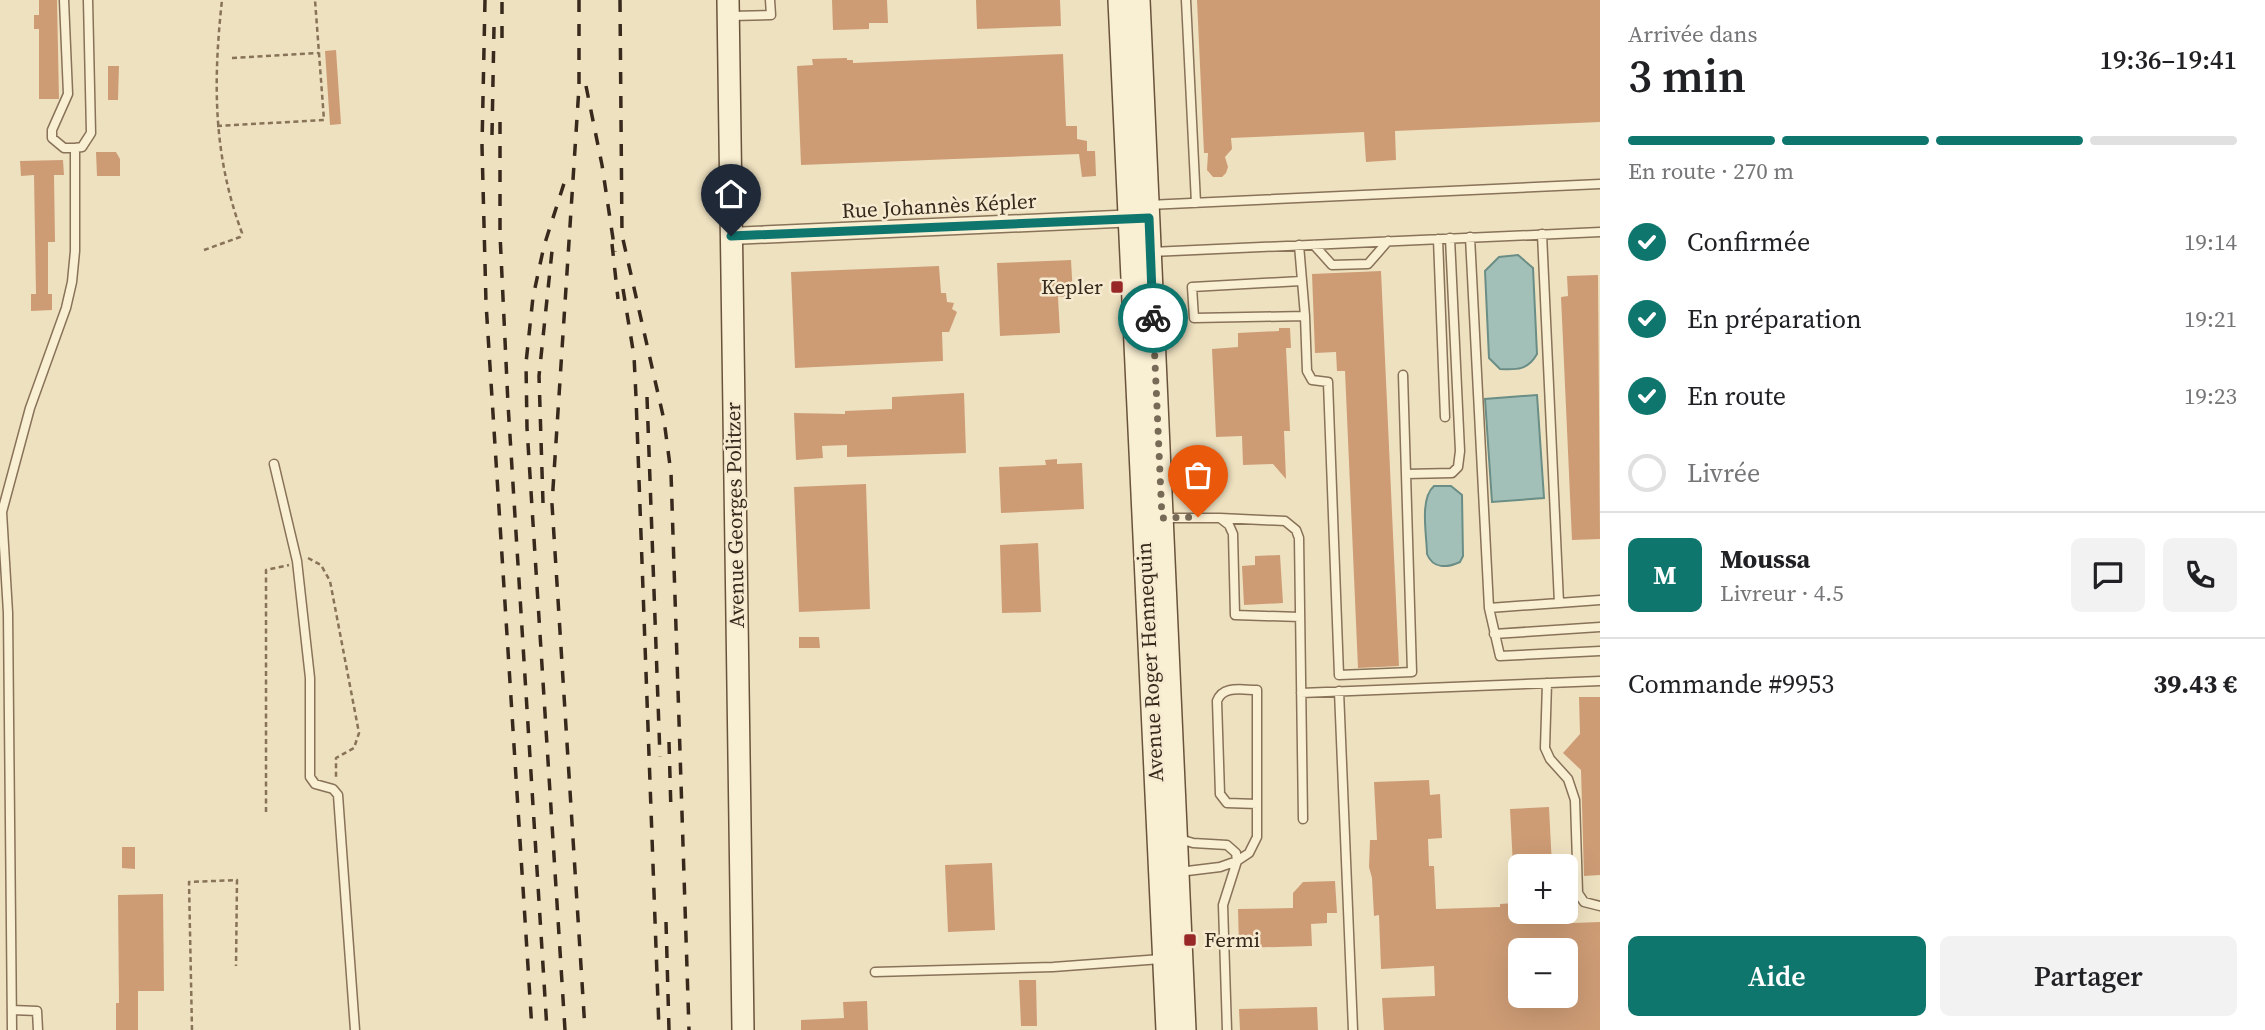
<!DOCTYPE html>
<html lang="fr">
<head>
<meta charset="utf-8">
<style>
  body { margin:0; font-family:"Source Serif 4",serif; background:#f2f2f2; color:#202124; height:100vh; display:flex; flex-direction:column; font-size:26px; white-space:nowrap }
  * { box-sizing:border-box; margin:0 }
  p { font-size:23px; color:#757577 }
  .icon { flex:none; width:38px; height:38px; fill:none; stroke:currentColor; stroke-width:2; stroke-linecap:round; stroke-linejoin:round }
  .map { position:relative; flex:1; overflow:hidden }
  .sheet { display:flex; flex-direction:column; background:#fff; width:665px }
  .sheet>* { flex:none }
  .tools { position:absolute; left:1508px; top:854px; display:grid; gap:14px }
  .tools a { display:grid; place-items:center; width:70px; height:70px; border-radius:10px; background:#fff; box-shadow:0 7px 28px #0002; font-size:35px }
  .pin { position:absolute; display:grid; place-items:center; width:60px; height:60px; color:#fff; margin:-72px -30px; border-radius:50% 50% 50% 0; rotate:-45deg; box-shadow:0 0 7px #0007 }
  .pin .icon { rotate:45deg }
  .courier { position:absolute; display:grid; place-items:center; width:70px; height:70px; margin:-35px; border:5px solid #0f766e; border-radius:50%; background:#fff; color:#222; box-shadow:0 2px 9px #0007 }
  .overview em { font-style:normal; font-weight:600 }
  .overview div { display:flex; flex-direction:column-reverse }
  .overview { display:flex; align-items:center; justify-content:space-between; height:119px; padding:0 28px }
  h1 { font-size:46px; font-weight:600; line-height:52px }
  .bar { display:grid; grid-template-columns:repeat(4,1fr); gap:10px 7px; align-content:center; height:84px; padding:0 28px }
  .bar i { height:9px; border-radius:5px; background:#e0e0e0 }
  .bar .active { background:#0f766e }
  .bar p { grid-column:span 4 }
  .line { display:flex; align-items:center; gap:18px; padding:0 28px; border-top:2px solid #e0e0e0 }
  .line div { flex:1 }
  .round { display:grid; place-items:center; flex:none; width:74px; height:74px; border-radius:10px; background:#f2f2f2 }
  ol { padding:0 28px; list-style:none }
  li { display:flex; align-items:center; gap:21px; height:77px }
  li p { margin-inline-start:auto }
  li .icon { padding:7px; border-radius:50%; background:#0f766e; color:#fff; stroke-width:4 }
  li:last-child { color:#757577 }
  li i { width:38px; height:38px; border:4px solid #e0e0e0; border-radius:50% }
  .primary-button { display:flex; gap:14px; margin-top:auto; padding:14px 28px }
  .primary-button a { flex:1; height:80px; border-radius:10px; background:#0f766e; color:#fff; font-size:28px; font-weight:600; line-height:80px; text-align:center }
  .primary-button a+a { background:#f2f2f2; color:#202124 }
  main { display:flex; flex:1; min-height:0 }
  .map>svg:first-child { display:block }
</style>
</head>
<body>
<main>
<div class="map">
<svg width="1600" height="1030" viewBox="0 0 1600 1030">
  <rect width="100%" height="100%" fill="#eee1c0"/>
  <path fill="#a3c0b8" stroke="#6a8e86" stroke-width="2" d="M1518 255 1533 268 1537 354C1528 370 1517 370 1500 369L1489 358 1485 271 1499 257Z
    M1537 395 1544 498 1492 502 1485 399Z
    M1434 486H1451L1462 495 1463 556 1460 562C1447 568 1433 569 1427 554 1427 536 1419 499 1434 486Z"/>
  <path fill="#cd9c75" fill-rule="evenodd" d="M39 0H57L59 99H39V29H34V15H39Z
    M832 0H887L888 23H869V29L833 30Z
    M976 0H1060L1061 26 977 29Z
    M1197 0H1600V122L1395 131 1396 160 1366 162 1364 132 1231 138 1232 149 1225 157 1228 167 1226 173 1222 177H1213L1207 170 1208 153H1204Z
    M336 50 341 124 330 125 325 51Z
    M1063 54 1066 126H1077V139L1087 141V151H1095L1096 176 1082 177 1079 154 801 165 797 66 813 65 812 59 847 58V60H853V63Z
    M108 66H119L118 100H108Z
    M96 152H116L120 159V176H97Z
    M63 160 64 175H54L55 242H48V294H52V310L31 311V294H36L34 175 21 176 20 161Z
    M1071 260 1073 296 1058 297 1060 333 1000 336 997 263Z
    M939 266 941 293H946L947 302 954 303 952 309 957 312 949 332H942L943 361 795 368 791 272Z
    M1381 271 1399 666 1358 668 1345 371H1337L1336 352 1315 353 1312 274Z
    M1598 275 1600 539 1572 540 1561 297 1568 296 1567 276Z
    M1279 328H1290L1291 348H1286L1290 431H1284L1286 479 1273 464 1243 465 1242 436 1216 437 1212 349 1238 347V333L1279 331Z
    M964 393 966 453 847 457V445L822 446 823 458 796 460 794 413 845 414V411L892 409V397Z
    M1057 459V464L1082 463 1084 509 1001 513 999 467 1046 465 1045 460Z
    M866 484 870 609 799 612 794 487Z
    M1038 543 1041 612 1002 613 1000 545Z
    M1280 555 1283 603 1244 605 1242 566 1255 565V556Z
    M799 637H819L820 648H799Z
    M1579 697H1600V875L1584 876 1581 770 1563 753 1580 734Z
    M1429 780 1430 795 1440 794 1442 838 1428 839 1429 866H1434L1436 909 1500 907V904L1515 903 1516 912H1544V924L1600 922V1030H1384L1382 998 1435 996 1434 966 1381 969 1379 915 1374 916 1372 878 1369 867 1370 840H1377L1374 782ZM1521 950H1566V996H1521Z
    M1549 807 1552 866H1513L1510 809Z
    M122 847H135V869L122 868Z
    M992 863 995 930 948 932 945 865Z
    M1335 881 1337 913H1327V923L1311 924 1312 946 1239 948 1238 909 1293 908V893L1303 882Z
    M163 894 164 991H138V1030H116V1003H119L118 895Z
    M1019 980H1036L1037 1026H1021Z
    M867 1001 868 1030H801V1020L844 1018 843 1002Z
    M1317 1007 1318 1030H1240L1239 1009Z"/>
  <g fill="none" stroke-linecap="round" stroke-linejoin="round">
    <defs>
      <path id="lane" d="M1186 0 1196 203
        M731 16 771 15 770 0
        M75 148 82 147 91 133 88 0
        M1148 205 1600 184
        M1542 234 1559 603 1600 600
        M1470 237 1489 608 1500 656 1600 651
        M1438 239 1445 417
        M1299 245 1305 316 1194 318 1192 287 1301 281
        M1314 245 1332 265 1368 264 1388 241
        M1151 252 1600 232
        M1305 316 1307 371 1312 380 1328 382 1339 675 1412 672 1406 474 1452 473 1458 467 1460 451 1450 238
        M1403 375 1406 474
        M274 464 297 561 310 678V777L315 784 333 789 338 795 355 1030
        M1163 518H1220
        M1489 608 1559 603
        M1300 617 1235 615 1233 534 1229 525 1220 518 1285 521 1296 530 1299 538 1303 819
        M1494 634 1600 627
        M1547 683 1545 748 1550 759 1568 779 1575 800 1578 893 1584 902 1600 906
        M1339 691 1353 1030
        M1301 693 1600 681
        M1179 872 1220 867 1237 861 1236 853 1227 845 1193 843 1180 839
        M875 972 1053 967 1161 959
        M12 1010 37 1011 38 1030
        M12 1030 8 613 2 512 30 408 66 308 72 282 75 251V148H64L52 138V130L68 94 64 0
        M1227 1030 1223 905 1237 861 1249 853 1257 837V690C1242 690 1223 685 1217 701L1220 794 1227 803 1257 804"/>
      <path id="street" d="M731 236 1138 218"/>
      <path id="secondary" d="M728 0 743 1030
        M1119 0 1167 1030
        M1139 0 1185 1030"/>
    </defs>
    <use href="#lane" stroke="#887258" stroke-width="11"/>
    <use href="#street" stroke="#887258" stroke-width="19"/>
    <use href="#secondary" stroke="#69533b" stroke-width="24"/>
    <path stroke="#887258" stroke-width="2.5" stroke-dasharray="5 3.5" stroke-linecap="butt" d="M232 58 319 53
      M217 126 324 120 315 0
      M204 250 240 237 242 233C213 155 213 82 222 0
      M308 558 321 565 330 581 359 733 354 748 336 758V778
      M266 812V570L289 565
      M192 1030 189 882 237 880 236 966"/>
    <use href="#lane" stroke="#f9efd3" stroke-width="8"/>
    <use href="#street" stroke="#f9efd3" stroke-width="16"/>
    <use href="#secondary" stroke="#f9efd3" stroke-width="21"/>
    <path stroke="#372a1d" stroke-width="3.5" stroke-dasharray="12 12" stroke-linecap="butt" d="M485 0 482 146 486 303 532 1030
      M579 0V87L552 504 585 1030
      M620 0 622 235 664 420 671 473 689 1030
      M502 38V0
      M586 86 602 165 615 252
      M500 122V234L508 404 547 1030
      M492 135 494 27
      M612 244 618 299
      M623 289 634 356 636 397 659 1030
      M647 397 660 757
      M543 503 539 376 552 251
      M669 742 671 812
      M666 922 669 1030
      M565 1030 527 428 526 363 533 297 544 246 567 174"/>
  </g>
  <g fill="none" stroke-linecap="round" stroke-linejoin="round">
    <path stroke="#776a56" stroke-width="7" stroke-dasharray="0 12.6" d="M1153 318 1162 518 1198 517"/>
    <path stroke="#0f766e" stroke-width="9" d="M731 236 1149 218 1153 318"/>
  </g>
  <g fill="#972827" stroke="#f6ebd0" stroke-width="2.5">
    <rect x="1110" y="280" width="14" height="14" rx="3.5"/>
    <rect x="1183" y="933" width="14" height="14" rx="3.5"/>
  </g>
  <g text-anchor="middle" stroke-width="5" stroke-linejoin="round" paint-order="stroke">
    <g font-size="21" fill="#372a1d" stroke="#f6ebd0">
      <text transform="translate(939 206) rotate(-3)" y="7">Rue Johannès Képler</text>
      <text transform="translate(735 515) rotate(-91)" y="7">Avenue Georges Politzer</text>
      <text transform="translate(1150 662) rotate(-93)" y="7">Avenue Roger Hennequin</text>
    </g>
    <g font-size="21" fill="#372a1d" stroke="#f6ebd0" text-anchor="end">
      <text x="1103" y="294">Kepler</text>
      <text x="1204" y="947" text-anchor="start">Fermi</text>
    </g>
  </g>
</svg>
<div class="tools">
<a>+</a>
<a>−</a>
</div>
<div class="pin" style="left:1198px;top:517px;background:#ea580c"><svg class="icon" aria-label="bag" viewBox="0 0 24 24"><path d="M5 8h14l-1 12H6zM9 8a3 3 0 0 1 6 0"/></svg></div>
<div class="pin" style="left:731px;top:236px;background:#1f2937"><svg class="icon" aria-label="home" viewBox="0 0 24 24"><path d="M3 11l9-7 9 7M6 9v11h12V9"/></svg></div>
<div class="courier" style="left:1153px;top:318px"><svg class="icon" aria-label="bike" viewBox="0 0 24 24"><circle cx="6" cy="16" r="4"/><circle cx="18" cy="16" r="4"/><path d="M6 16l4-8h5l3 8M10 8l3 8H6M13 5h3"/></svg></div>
</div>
<section class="sheet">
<div class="overview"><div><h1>3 min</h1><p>Arrivée dans</p></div><em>19:36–19:41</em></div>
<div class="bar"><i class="active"></i><i class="active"></i><i class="active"></i><i></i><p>En route · 270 m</p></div>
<ol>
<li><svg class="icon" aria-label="check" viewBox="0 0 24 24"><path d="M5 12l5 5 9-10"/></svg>Confirmée<p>19:14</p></li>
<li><svg class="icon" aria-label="check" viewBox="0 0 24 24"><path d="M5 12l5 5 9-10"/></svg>En préparation<p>19:21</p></li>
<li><svg class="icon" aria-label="check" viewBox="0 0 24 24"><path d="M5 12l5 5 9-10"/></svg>En route<p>19:23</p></li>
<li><i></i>Livrée</li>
</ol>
<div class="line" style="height:126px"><b class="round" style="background:#0f766e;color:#fff">M</b><div><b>Moussa</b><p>Livreur · 4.5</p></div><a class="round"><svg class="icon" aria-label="chat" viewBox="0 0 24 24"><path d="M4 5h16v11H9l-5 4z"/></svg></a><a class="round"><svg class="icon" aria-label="phone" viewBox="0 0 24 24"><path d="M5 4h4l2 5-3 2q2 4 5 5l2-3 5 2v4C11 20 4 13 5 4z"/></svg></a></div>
<div class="line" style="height:91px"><div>Commande #9953</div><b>39.43 €</b></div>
<div class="primary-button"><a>Aide</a><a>Partager</a></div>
</section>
</main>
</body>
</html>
